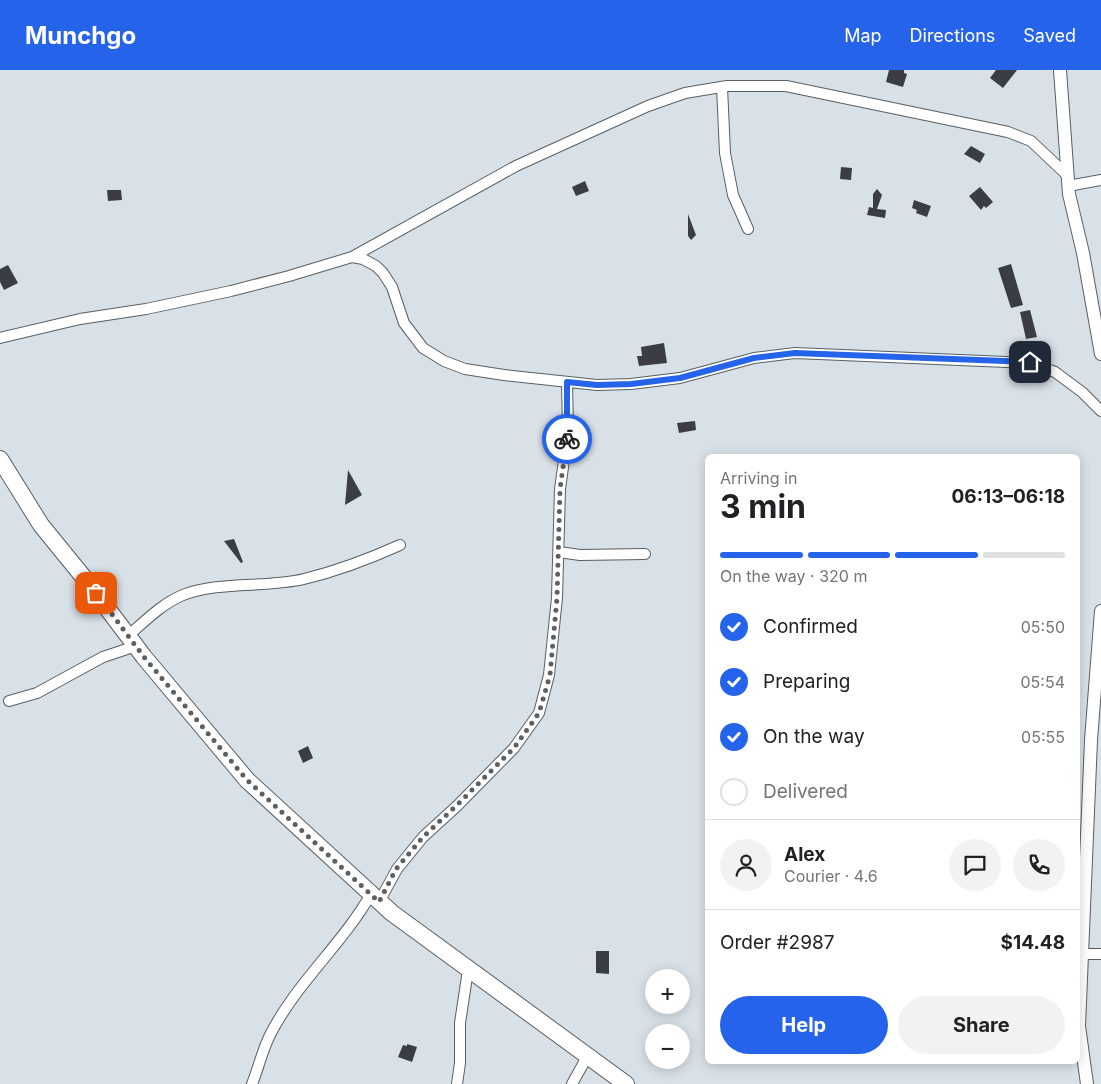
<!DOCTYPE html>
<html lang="en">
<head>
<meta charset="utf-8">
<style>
  body { margin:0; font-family:Inter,sans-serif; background:#f2f2f2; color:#202124; height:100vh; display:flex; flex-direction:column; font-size:19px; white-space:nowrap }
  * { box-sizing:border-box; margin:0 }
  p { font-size:16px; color:#757577 }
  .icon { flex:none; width:28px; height:28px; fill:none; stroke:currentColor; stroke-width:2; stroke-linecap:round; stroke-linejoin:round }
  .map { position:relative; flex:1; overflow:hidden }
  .details { position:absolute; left:705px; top:384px; width:375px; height:610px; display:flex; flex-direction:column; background:#fff; border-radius:8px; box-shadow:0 2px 12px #0003 }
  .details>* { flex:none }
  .controls { position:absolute; left:645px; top:899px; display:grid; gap:10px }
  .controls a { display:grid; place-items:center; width:45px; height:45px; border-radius:50%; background:#fff; box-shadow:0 2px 12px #0003; font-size:25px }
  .pin { position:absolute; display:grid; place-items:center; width:42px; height:42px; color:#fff; margin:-21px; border-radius:10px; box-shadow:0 2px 8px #0006 }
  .courier { position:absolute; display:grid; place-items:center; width:50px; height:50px; margin:-25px; border:4px solid #2563eb; border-radius:50%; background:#fff; color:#222; box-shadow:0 1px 6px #0007 }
  .headline em { font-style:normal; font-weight:700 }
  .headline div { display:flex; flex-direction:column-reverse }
  .headline { display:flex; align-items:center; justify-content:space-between; height:85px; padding:0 15px }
  h1 { font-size:32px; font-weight:700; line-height:38px }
  .bar { display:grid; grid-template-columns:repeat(4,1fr); gap:8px 5px; align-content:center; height:60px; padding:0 15px }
  .bar i { height:6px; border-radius:4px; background:#e0e0e0 }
  .bar .on { background:#2563eb }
  .bar p { grid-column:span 4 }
  .line { display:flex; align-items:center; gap:12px; padding:0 15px; border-top:1px solid #e0e0e0 }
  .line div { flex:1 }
  .round { display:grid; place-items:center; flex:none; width:52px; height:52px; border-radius:26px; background:#f2f2f2 }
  ol { padding:0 15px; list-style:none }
  li { display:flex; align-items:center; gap:15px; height:55px }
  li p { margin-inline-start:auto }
  li .icon { padding:5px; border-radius:50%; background:#2563eb; color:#fff; stroke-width:4 }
  li:last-child { color:#757577 }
  li i { width:28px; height:28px; border:2px solid #e0e0e0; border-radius:50% }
  .cta { display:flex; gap:10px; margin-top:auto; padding:10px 15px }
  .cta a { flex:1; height:58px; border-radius:30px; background:#2563eb; color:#fff; font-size:20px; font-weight:700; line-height:58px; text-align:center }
  .cta a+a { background:#f2f2f2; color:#202124 }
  header { display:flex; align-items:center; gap:30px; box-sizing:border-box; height:70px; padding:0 25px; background:#2563eb; color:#fff }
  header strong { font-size:24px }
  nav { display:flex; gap:28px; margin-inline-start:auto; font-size:18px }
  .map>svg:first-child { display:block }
</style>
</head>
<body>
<header>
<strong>Munchgo</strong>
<nav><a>Map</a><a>Directions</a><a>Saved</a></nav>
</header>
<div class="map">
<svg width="1101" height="1014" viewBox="0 0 1101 1014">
  <rect width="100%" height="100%" fill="#d8e1e7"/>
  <path fill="#3a3d44" d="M889 0H904V3L907 4 903 17 886 12Z
    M996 0H1017L1003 18 990 8Z
    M971 76 985 84 980 93 964 84Z
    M841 97 852 98 851 110 840 109Z
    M585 111 589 121 576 126 572 117Z
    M980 117 993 132 986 138 984 136 981 140 969 126Z
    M877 119 882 125 877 139 886 140 885 148 867 145 869 137 873 138V124Z
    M107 120H121L122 130 108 131Z
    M914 130 931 136 927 147 916 143 917 140 912 138Z
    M688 144 696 165 691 170 688 166Z
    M1011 194 1023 235 1011 238 998 198Z
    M8 195 18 213 4 220 0 212V199Z
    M1030 240 1037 267 1026 269 1020 242Z
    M664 273 667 293 639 296 637 286H642L641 277Z
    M695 351 696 360 679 363 677 353Z
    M348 400 362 425 345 435Z
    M234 469 243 492 241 493 224 471Z
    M308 676 313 688 303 693 298 681Z
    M596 881H609V904L596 903Z
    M407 974 417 977 412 992 398 987 403 975 407 976Z"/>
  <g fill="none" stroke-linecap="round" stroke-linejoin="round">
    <defs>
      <path id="minor" d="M722 17 725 83 733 125 748 159
        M1068 116 1101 110
        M352 187 363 189 376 196 383 203 392 217 404 253 423 278 444 291 465 299 504 305 597 315 631 314 680 308 754 288 795 283 1030 293 1055 302 1082 322 1101 341
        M0 268 80 249 146 239 231 221 289 206 352 187 516 96 648 36 685 23 727 16H786L1008 62 1031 71 1067 105
        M559 482 580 485 645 484
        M129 565C145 551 163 533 183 525 219 511 266 518 304 509 337 501 369 489 400 475
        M9 631 37 623 103 587 136 576
        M379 832 397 799 423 767 457 736 514 678 539 643 549 605 557 528 560 419 568 361 567 312
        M1082 884H1101
        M252 1014C258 999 262 982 269 967 295 914 342 875 371 824
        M457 1014 460 993V953L468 900
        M572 1014 587 987"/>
      <path id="tertiary" d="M1060 0 1069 124 1083 183 1101 284
        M1087 1014 1079 956 1091 670 1101 541"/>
      <path id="trunk" d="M0 389 41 455 85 509 144 587 247 710 392 843 626 1014"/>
    </defs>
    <use href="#minor" stroke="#575f63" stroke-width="12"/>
    <use href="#tertiary" stroke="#575f63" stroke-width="14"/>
    <use href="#trunk" stroke="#575f63" stroke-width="18"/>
    <use href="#minor" stroke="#fff" stroke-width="10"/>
    <use href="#tertiary" stroke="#fff" stroke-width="12"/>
    <use href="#trunk" stroke="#fff" stroke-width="16"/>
  </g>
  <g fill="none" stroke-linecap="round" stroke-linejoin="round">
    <path stroke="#5b6063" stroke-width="5" stroke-dasharray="0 9" d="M96 523 144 587 247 710 379 832 396 799 423 767 456 736 514 678 539 643 550 605 557 528 560 419 567 369"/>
    <path stroke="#2563eb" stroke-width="6" d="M567 369V312L597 315 631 314 680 308 754 288 795 283 1030 292"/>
  </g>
</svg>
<div class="controls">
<a>+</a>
<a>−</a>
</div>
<div class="pin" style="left:96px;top:523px;background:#ea580c"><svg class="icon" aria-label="bag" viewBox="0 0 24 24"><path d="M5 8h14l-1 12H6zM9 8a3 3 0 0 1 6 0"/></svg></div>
<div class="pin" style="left:1030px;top:292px;background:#1f2937"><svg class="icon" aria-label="home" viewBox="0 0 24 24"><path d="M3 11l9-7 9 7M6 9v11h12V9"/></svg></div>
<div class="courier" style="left:567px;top:369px"><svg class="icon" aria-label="bike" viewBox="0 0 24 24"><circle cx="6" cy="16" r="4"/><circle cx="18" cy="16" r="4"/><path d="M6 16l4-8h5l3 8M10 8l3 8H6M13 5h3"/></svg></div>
<section class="details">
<div class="headline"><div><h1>3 min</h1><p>Arriving in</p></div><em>06:13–06:18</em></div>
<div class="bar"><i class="on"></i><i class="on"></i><i class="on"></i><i></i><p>On the way · 320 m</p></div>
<ol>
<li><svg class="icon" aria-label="check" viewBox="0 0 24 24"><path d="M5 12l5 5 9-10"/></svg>Confirmed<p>05:50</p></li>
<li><svg class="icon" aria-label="check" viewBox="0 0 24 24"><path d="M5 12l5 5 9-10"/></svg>Preparing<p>05:54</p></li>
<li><svg class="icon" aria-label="check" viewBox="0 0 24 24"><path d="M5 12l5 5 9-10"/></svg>On the way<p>05:55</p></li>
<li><i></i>Delivered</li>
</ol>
<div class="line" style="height:90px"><a class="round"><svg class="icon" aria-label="person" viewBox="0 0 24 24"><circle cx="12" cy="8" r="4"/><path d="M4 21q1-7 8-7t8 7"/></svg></a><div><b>Alex</b><p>Courier · 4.6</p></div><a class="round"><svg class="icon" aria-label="chat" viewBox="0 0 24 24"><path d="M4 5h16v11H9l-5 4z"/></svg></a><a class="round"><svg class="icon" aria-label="phone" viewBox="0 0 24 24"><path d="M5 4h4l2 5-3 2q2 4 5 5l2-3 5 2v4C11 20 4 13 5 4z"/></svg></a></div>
<div class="line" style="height:65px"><div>Order #2987</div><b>$14.48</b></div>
<div class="cta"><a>Help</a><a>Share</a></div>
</section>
</div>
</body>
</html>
